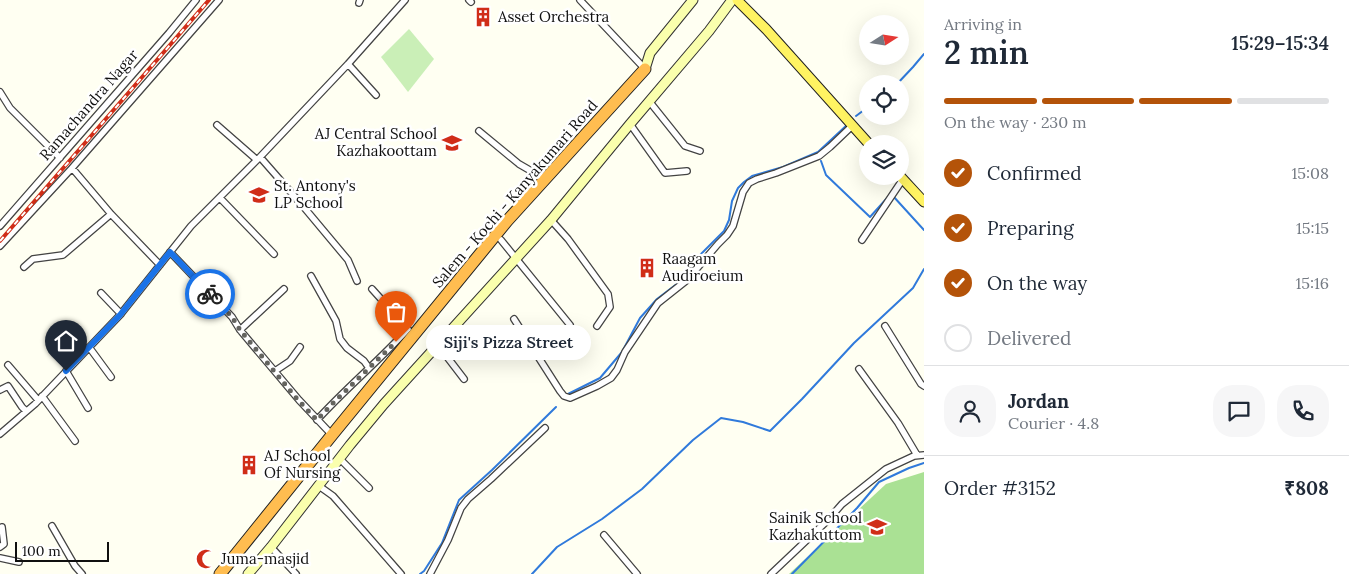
<!DOCTYPE html>
<html lang="en">
<head>
<meta charset="utf-8">
<style>
  body { margin:0; font-family:Lora,serif; background:#f6f6f7; color:#1f2937; height:100vh; display:flex; flex-direction:column; font-size:19px; white-space:nowrap }
  * { box-sizing:border-box; margin:0 }
  p { font-size:16px; color:#747a83 }
  .icon { flex:none; width:28px; height:28px; fill:none; stroke:currentColor; stroke-width:2; stroke-linecap:round; stroke-linejoin:round }
  .map { position:relative; flex:1; overflow:hidden }
  .side { display:flex; flex-direction:column; background:#fff; width:425px }
  .side>* { flex:none }
  .needle { width:32px; rotate:78deg }
  .tools { position:absolute; left:859px; top:15px; display:grid; gap:10px }
  .tools a { display:grid; place-items:center; width:50px; height:50px; border-radius:50%; background:#fff; box-shadow:0 5px 20px #0002; font-size:25px }
  .scale { position:absolute; left:15px; bottom:12px; width:94px; box-sizing:border-box; padding-left:5px; border:2px solid #101010; border-top:0; font-size:14px; line-height:18px; white-space:nowrap; color:#101010; -webkit-text-stroke:4px #fff; paint-order:stroke }
  .pin { position:absolute; display:grid; place-items:center; width:42px; height:42px; color:#fff; margin:-51px -21px; border-radius:50% 50% 50% 0; rotate:-45deg; box-shadow:0 0 5px #0007 }
  .pin .icon { rotate:45deg }
  .courier { position:absolute; display:grid; place-items:center; width:50px; height:50px; margin:-25px; border:4px solid #1a73e8; border-radius:50%; background:#fff; color:#222; box-shadow:0 1px 6px #0007 }
  .bubble { position:absolute; height:35px; border-radius:18px; background:#fff; box-shadow:0 5px 20px #0002; font-size:16px; font-weight:600; line-height:35px; text-align:center }
  .headline em { font-style:normal; font-weight:600 }
  .headline div { display:flex; flex-direction:column-reverse }
  .headline { display:flex; align-items:center; justify-content:space-between; height:85px; padding:0 20px }
  h1 { font-size:32px; font-weight:600; line-height:38px }
  .bar { display:grid; grid-template-columns:repeat(4,1fr); gap:8px 5px; align-content:center; height:60px; padding:0 20px }
  .bar i { height:6px; border-radius:4px; background:#e0e1e3 }
  .bar .on { background:#b45309 }
  .bar p { grid-column:span 4 }
  .line { display:flex; align-items:center; gap:12px; padding:0 20px; border-top:1px solid #e0e1e3 }
  .line div { flex:1 }
  .round { display:grid; place-items:center; flex:none; width:52px; height:52px; border-radius:20px; background:#f6f6f7 }
  ol { padding:0 20px; list-style:none }
  li { display:flex; align-items:center; gap:15px; height:55px }
  li p { margin-inline-start:auto }
  li .icon { padding:5px; border-radius:50%; background:#b45309; color:#fff; stroke-width:4 }
  li:last-child { color:#747a83 }
  li i { width:28px; height:28px; border:2px solid #e0e1e3; border-radius:50% }
  main { display:flex; flex:1; min-height:0 }
  .map>svg:first-child { display:block }
</style>
</head>
<body>
<main>
<div class="map">
<svg width="924" height="574" viewBox="0 0 924 574">
  <rect width="100%" height="100%" fill="#fffff2"/>
  <path fill="#caefb7" d="M409 29 434 59 408 92 381 57Z"/>
  <path fill="#aae194" d="M924 472V574H789L886 484Z"/>
  <g fill="none" stroke-linecap="round" stroke-linejoin="round">
    <path stroke="#307adb" stroke-width="2" d="M897 84 913 67 924 54
      M856 116 868 107
      M821 161 826 175 870 217 888 197
      M893 196 924 230
      M568 394 600 378 622 352 640 318 657 299 682 280 694 261 724 231 729 220 732 201 738 188 744 182 752 176 783 167 818 152 848 124
      M420 574 424 571 442 543 459 500 492 470 556 407
      M532 574 557 547 602 519 642 489 693 440 721 418 743 422 770 431 802 399 854 343 913 288 924 269
      M792 574 857 508 879 482 909 468 924 463"/>
    <defs>
      <path id="street" d="M469 0 471 2
        M580 0 645 69
        M359 3 360 0
        M348 64 376 95
        M0 92 10 108 60 158
        M649 101 685 146 700 151
        M630 124 665 173 687 171
        M217 125 257 160
        M479 131 519 164 545 179
        M260 157 302 205 348 260 357 281
        M220 198 274 254
        M551 220 568 239 608 294 610 307 597 326
        M0 226 169 33 196 0
        M501 240 570 325
        M862 240 903 179
        M0 246 72 168
        M170 252 232 317 240 330 299 400 332 435
        M160 265 111 214 72 168 219 0
        M24 267 33 259 63 255 111 214
        M311 276 336 321 340 339 347 348 364 361 369 368
        M101 293 121 314
        M514 319 560 391 564 396 570 398 597 386 611 378 617 370 625 352 658 303 687 280 718 244 727 235 733 226 743 192 749 183 757 179 776 173 819 156 830 147 852 126
        M885 326 921 384 924 386
        M240 330 284 289
        M438 345 464 379
        M89 347 111 377
        M8 365 38 400
        M859 369 898 423 917 455
        M66 371 88 408
        M275 371 290 361 300 347
        M0 390 8 386 22 407 26 411
        M42 396 75 441
        M317 420C346 388 379 361 408 329L372 289
        M0 434 35 404 120 315 191 226 260 157 348 64 405 0
        M340 459 369 488
        M319 486 333 496 401 574
        M52 526 75 566 82 574
        M604 535 637 574
        M0 547 4 544 2 527
        M271 547 296 574
        M0 558 19 562
        M430 574 448 540 461 508 468 499 491 479 545 428
        M771 574 828 520 842 504 886 469 914 456 924 455"/>
      <path id="secondary" d="M645 69 650 53 693 0
        M248 574 271 547 350 445 384 404 551 220 630 124 709 31 732 0"/>
      <path id="primary" d="M737 0 766 29 869 144
        M900 176 924 202"/>
      <path id="highway" d="M220 574 332 435 507 221 645 69"/>
    </defs>
    <use href="#street" stroke="#434343" stroke-width="8"/>
    <use href="#secondary" stroke="#323232" stroke-width="11"/>
    <use href="#primary" stroke="#212121" stroke-width="11"/>
    <use href="#highway" stroke="#212121" stroke-width="13"/>
    <use href="#street" stroke="#fff" stroke-width="5.5"/>
    <use href="#secondary" stroke="#faffad" stroke-width="9"/>
    <use href="#primary" stroke="#fff362" stroke-width="9"/>
    <use href="#highway" stroke="#ffbd50" stroke-width="11"/>
    <defs>
      <path id="rail" d="M0 241 209 0"/>
    </defs>
    <use href="#rail" stroke="#d02d18" stroke-width="4"/>
    <use href="#rail" stroke="#fff" stroke-width="2" stroke-dasharray="5.5" stroke-linecap="butt"/>
  </g>
  <g fill="none" stroke-linecap="round" stroke-linejoin="round">
    <path stroke="#64645f" stroke-width="5" stroke-dasharray="0 9" d="M210 294 232 317 240 330 298 400 317 420 335 401 396 342"/>
    <path stroke="#1a73e8" stroke-width="6" d="M66 371 120 315 170 252 210 294"/>
  </g>
  <defs>
    <symbol id="building-bare" viewBox="-9 -9 18 18"><path d="M-4-6H4V6H1V3H-1V6H-4ZM-2.5-4.3h1.7v1.8h-1.7ZM.8-4.3h1.7v1.8H.8ZM-2.5-1h1.7V.8h-1.7ZM.8-1h1.7V.8H.8Z" fill="#d02d18" stroke="#fff" stroke-width="2.5" paint-order="stroke"/></symbol>
    <symbol id="school-bare" viewBox="-9 -9 18 18"><path d="M0-5L7-2L0 1L-7-2ZM-4 1L0 2.5L4 1V4Q0 6-4 4Z" fill="#d02d18" stroke="#fff" stroke-width="2.5" paint-order="stroke"/></symbol>
    <symbol id="mosque-bare" viewBox="-9 -9 18 18"><path d="M3.5-4.9A6 6 0 1 0 3.5 4.9A5 5 0 1 1 3.5-4.9Z" fill="#d02d18" stroke="#fff" stroke-width="2.5" paint-order="stroke"/></symbol>
  </defs>
  <g fill-rule="evenodd">
    <use href="#building-bare" x="469" y="3" width="28" height="28"/>
    <use href="#school-bare" x="438" y="129" width="28" height="28"/>
    <use href="#school-bare" x="245" y="181" width="28" height="28"/>
    <use href="#building-bare" x="633" y="254" width="28" height="28"/>
    <use href="#building-bare" x="235" y="451" width="28" height="28"/>
    <use href="#school-bare" x="863" y="513" width="28" height="28"/>
    <use href="#mosque-bare" x="192" y="545" width="28" height="28"/>
  </g>
  <g text-anchor="middle" stroke-width="5" stroke-linejoin="round" paint-order="stroke">
    <g font-size="15" fill="#101010" stroke="#fff" text-anchor="start">
      <text x="498" y="22">Asset Orchestra</text>
      <text x="437" y="139" text-anchor="end">AJ Central School<tspan x="437" dy="17">Kazhakoottam</tspan></text>
      <text x="274" y="191">St. Antony's<tspan x="274" dy="17">LP School</tspan></text>
      <text x="662" y="264">Raagam<tspan x="662" dy="17">Audiroeium</tspan></text>
      <text x="264" y="461">AJ School<tspan x="264" dy="17">Of Nursing</tspan></text>
      <text x="862" y="523" text-anchor="end">Sainik School<tspan x="862" dy="17">Kazhakuttom</tspan></text>
      <text x="221" y="564">Juma-masjid</text>
    </g>
    <g font-size="15" fill="#101010" stroke="#fff">
      <text transform="translate(89 105) rotate(-49)" y="5">Ramachandra Nagar</text>
      <text transform="translate(515 194) rotate(-49)" y="5">Salem - Kochi - Kanyakumari Road</text>
    </g>
  </g>
</svg>
<div class="tools">
<a><svg class="needle" viewBox="-14 -14 28 28"><path d="M0-13l5 13h-10z" fill="#e53935"/><path d="M0 13l5-13h-10z" fill="#747a83"/></svg></a>
<a><svg class="icon" aria-label="locate" viewBox="0 0 24 24"><circle cx="12" cy="12" r="6"/><path d="M12 2v4M12 18v4M2 12h4M18 12h4"/></svg></a>
<a><svg class="icon" aria-label="layers" viewBox="0 0 24 24"><path d="M12 4l9 5-9 5-9-5zM3 14l9 5 9-5"/></svg></a>
</div>
<div class="scale">100 m</div>
<div class="pin" style="left:396px;top:342px;background:#ea580c"><svg class="icon" aria-label="bag" viewBox="0 0 24 24"><path d="M5 8h14l-1 12H6zM9 8a3 3 0 0 1 6 0"/></svg></div>
<div class="pin" style="left:66px;top:371px;background:#1f2937"><svg class="icon" aria-label="home" viewBox="0 0 24 24"><path d="M3 11l9-7 9 7M6 9v11h12V9"/></svg></div>
<div class="courier" style="left:210px;top:294px"><svg class="icon" aria-label="bike" viewBox="0 0 24 24"><circle cx="6" cy="16" r="4"/><circle cx="18" cy="16" r="4"/><path d="M6 16l4-8h5l3 8M10 8l3 8H6M13 5h3"/></svg></div>
<div class="bubble" style="left:426px;top:325px;width:165px">Siji's Pizza Street</div>
</div>
<section class="side">
<div class="headline"><div><h1>2 min</h1><p>Arriving in</p></div><em>15:29–15:34</em></div>
<div class="bar"><i class="on"></i><i class="on"></i><i class="on"></i><i></i><p>On the way · 230 m</p></div>
<ol>
<li><svg class="icon" aria-label="check" viewBox="0 0 24 24"><path d="M5 12l5 5 9-10"/></svg>Confirmed<p>15:08</p></li>
<li><svg class="icon" aria-label="check" viewBox="0 0 24 24"><path d="M5 12l5 5 9-10"/></svg>Preparing<p>15:15</p></li>
<li><svg class="icon" aria-label="check" viewBox="0 0 24 24"><path d="M5 12l5 5 9-10"/></svg>On the way<p>15:16</p></li>
<li><i></i>Delivered</li>
</ol>
<div class="line" style="height:90px"><a class="round"><svg class="icon" aria-label="person" viewBox="0 0 24 24"><circle cx="12" cy="8" r="4"/><path d="M4 21q1-7 8-7t8 7"/></svg></a><div><b>Jordan</b><p>Courier · 4.8</p></div><a class="round"><svg class="icon" aria-label="chat" viewBox="0 0 24 24"><path d="M4 5h16v11H9l-5 4z"/></svg></a><a class="round"><svg class="icon" aria-label="phone" viewBox="0 0 24 24"><path d="M5 4h4l2 5-3 2q2 4 5 5l2-3 5 2v4C11 20 4 13 5 4z"/></svg></a></div>
<div class="line" style="height:65px"><div>Order #3152</div><b>₹808</b></div>
</section>
</main>
</body>
</html>
